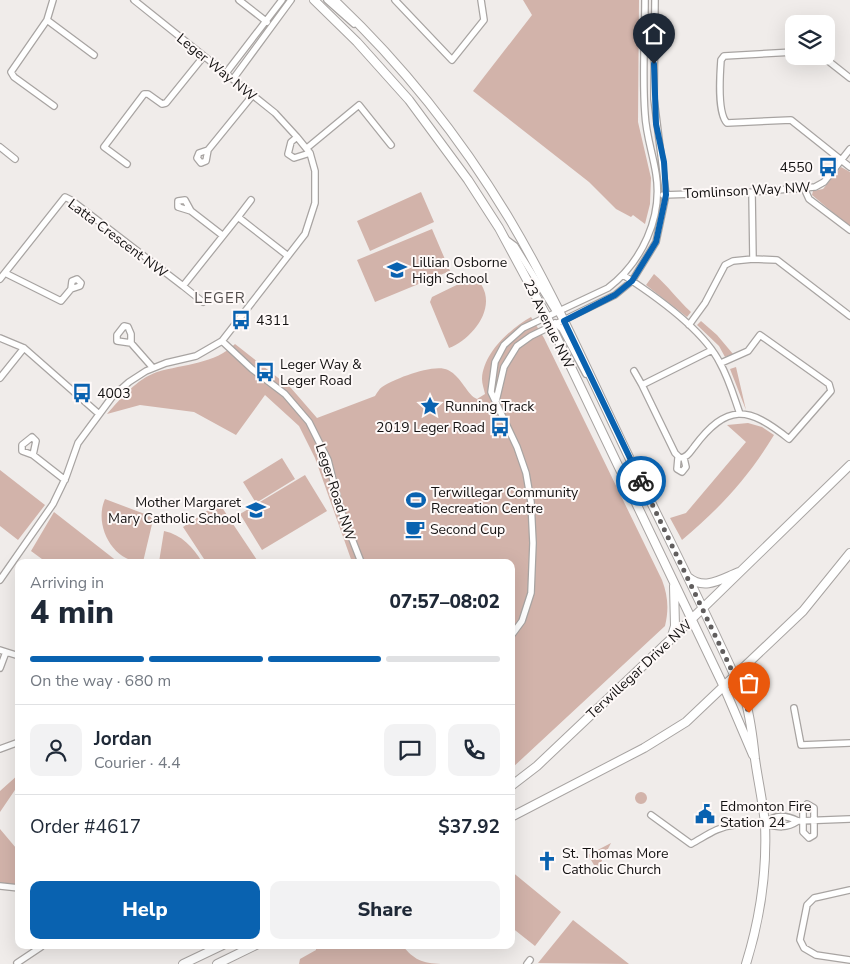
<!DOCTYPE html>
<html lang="en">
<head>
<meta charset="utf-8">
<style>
  body { margin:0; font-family:"Nunito Sans",sans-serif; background:#f2f2f3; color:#1f2937; height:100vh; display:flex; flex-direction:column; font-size:19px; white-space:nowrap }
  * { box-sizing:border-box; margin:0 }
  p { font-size:16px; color:#747a83 }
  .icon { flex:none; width:28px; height:28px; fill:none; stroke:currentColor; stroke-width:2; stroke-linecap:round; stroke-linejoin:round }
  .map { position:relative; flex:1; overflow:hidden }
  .panel { position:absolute; left:15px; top:559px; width:500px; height:390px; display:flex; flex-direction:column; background:#fff; border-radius:10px; box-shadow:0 5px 20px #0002 }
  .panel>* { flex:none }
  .tools { position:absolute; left:785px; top:15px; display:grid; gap:10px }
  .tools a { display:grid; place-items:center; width:50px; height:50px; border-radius:10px; background:#fff; box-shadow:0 5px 20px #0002; font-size:25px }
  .pin { position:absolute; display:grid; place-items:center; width:42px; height:42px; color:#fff; margin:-51px -21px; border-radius:50% 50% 50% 0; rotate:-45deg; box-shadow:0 0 5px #0007 }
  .pin .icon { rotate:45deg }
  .courier { position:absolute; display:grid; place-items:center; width:50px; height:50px; margin:-25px; border:4px solid #0962b0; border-radius:50%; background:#fff; color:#222; box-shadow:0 1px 6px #0007 }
  .summary em { font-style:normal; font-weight:800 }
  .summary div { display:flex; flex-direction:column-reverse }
  .summary { display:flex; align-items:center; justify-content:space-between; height:85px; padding:0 15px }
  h1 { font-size:32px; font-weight:800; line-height:38px }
  .bar { display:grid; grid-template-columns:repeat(4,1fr); gap:8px 5px; align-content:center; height:60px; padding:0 15px }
  .bar i { height:6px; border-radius:4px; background:#e0e1e3 }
  .bar .on { background:#0962b0 }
  .bar p { grid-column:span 4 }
  .line { display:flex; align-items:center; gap:12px; padding:0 15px; border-top:1px solid #e0e1e3 }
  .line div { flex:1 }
  .round { display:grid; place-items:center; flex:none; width:52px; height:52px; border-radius:10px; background:#f2f2f3 }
  .primary-button { display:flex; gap:10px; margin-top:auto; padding:10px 15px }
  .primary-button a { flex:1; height:58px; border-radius:10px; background:#0962b0; color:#fff; font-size:20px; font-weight:800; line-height:58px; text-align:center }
  .primary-button a+a { background:#f2f2f3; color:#1f2937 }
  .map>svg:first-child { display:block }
</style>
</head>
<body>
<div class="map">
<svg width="850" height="964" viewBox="0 0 850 964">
  <rect width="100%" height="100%" fill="#f0ecea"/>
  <path fill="#d2b3aa" d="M523 0H639L638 122 651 178 650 204 645 224 633 215 631 217 616 209 589 182 473 91 532 15Z
    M841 167 850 172V227L812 195 813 191 823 189Z
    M421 192 434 222 370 251 357 221Z
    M432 229 450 271 375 302 357 260Z
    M654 274C668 286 677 299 691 312L687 317 646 285Z
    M475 276C479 281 483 286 485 293 491 316 469 340 449 348L430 302 432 297Z
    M531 317 544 338 662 580C668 596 669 609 665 626L511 769V562H352L315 458 299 426 265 395 236 435 194 412 140 405 107 414C121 398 137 379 157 372 184 364 215 364 235 344L291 388 317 418 375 396C377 393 379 389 382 387 394 379 434 363 448 370 462 377 467 395 477 399L485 394C484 389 482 384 482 379 483 353 511 328 531 317Z
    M701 321 717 335 733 354 725 357 719 346 697 325Z
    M736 367 746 410 730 369Z
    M748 423 762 427 774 435C748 478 720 508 682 540L670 518 686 513 746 442 727 425Z
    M282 458 295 479 256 503 243 482Z
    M0 470 45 505 18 540 0 526Z
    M305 475 327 511 262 550 240 514Z
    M105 499 150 516 153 520 143 562C114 563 93 526 105 499Z
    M219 503 257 560 253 562H206L183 527Z
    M54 512 118 562H46L31 551Z
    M164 531C182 535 193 547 202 562H159Z
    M19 774V784L0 812V791Z
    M635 798a6 6 0 1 1 12 0a6 6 0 1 1-12 0Z
    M0 829 16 848 17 885 0 883Z
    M611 843 597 870 588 855Z
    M511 871 561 912 535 946 511 927Z
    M573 920 629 964 538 963Z
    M316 945H402C414 960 422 963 441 964H299L300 959 316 950Z"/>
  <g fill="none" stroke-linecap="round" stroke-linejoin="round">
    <defs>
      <path id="minor" d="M53 0 47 20 11 72 14 77 54 106
        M239 0 267 22
        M327 0 354 24
        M395 0 452 60 484 20 481 0
        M47 20 94 55
        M794 52 724 56 721 60C720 74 717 113 727 123L791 120 850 167
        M822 56 850 78
        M226 73 282 0
        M233 79 291 0
        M297 137 291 142 288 154 294 158 310 153
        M0 147 15 159
        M307 148 359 105 391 145
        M208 150 206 161 201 163 197 158 199 153 208 150 252 96
        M127 164 104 147 144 94H148L162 104 166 103 204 56
        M804 188 809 199 850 230
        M752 192 753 259
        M663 195 752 192 815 187 824 182 850 149
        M191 211 185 200 178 201V207L191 211 222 235
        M238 217 251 200
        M507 240 515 246 556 312
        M5 273 61 301 71 289 72 281 77 279 81 283 80 286 71 289
        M623 275C654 295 703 329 720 363 729 379 734 397 740 414
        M0 279 65 197 71 200 183 286 238 217 288 256
        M183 286 203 302
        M555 323 562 329 586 374
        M689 325 705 303 725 265 733 261 753 259 777 260 850 316
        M0 338 24 348 99 414
        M222 341 252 369 285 394 309 422 328 460 340 508 361 562
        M131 343V334L128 327 124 326 117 335V341L131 343 153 368
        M712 350 642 385 675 453 680 458C687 458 690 452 694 447 727 403 748 406 789 439L831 391 829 384 760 335 748 351 721 363
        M634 371 642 385
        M0 378 24 348
        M496 401 504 367 517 346 531 336 615 295 632 281 656 242 666 195 654 99 655 0
        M33 455 36 441 32 437 22 445V451L33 455 65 480
        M678 458 677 469 682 472 686 467 684 458
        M0 580 53 504 66 477 78 443 112 397 129 382 146 371 166 363 196 356 222 341 305 234 315 203V171L310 153 297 137 275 113 134 0
        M511 636 522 621 531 593 533 543 531 502 526 473 517 447 491 392 495 362 504 345 523 328 608 288C642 262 663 217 656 174 653 154 646 135 645 114 642 76 645 38 645 0
        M0 650 19 656
        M0 668 6 652
        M794 708 801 745 850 743
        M0 749 19 742
        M807 804 814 808V835L809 838 803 832V808Z
        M651 815 691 844C706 836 717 827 734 825 743 823 756 822 765 824 778 827 786 829 798 821
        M765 824C774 814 786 815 798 821L850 819
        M0 886 19 888
        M850 890 814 898 807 905 800 940 804 948 816 955 850 960
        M17 963 41 947V945
        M527 964 530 960"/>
      <path id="major" d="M314 0 357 42 409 100 468 180 499 228 547 317 724 687 753 755
        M334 0C402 64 462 140 510 220 554 294 589 374 626 451 666 534 708 615 745 699 751 720 753 739 755 759 758 781 763 802 765 824 767 871 760 919 746 964
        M688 577C705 591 721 579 739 572
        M672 636 675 626 674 586
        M511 786 537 766 669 641 850 465
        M511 817 644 748 686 722 803 611 850 553
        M183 964 223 945
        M217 964 256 945"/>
    </defs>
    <use href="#minor" stroke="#a8a4a2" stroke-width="8"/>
    <use href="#major" stroke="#a8a4a2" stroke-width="10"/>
    <use href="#minor" stroke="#fff" stroke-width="5.5"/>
    <use href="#major" stroke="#fff" stroke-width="8"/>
  </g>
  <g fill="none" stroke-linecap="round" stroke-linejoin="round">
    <path stroke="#615e5e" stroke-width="5" stroke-dasharray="0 9" d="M641 481 735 677 749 713"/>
    <path stroke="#0962b0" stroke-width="6" d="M641 481 564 321 615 295 632 281 656 242 666 195 664 162 656 124 654 64"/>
  </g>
  <defs>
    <symbol id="bus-bare" viewBox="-9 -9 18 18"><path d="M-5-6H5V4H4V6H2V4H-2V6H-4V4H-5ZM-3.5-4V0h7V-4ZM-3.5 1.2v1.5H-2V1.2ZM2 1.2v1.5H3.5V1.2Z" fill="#0962b0" stroke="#fef9f8" stroke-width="2.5" paint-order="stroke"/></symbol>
    <symbol id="school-bare" viewBox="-9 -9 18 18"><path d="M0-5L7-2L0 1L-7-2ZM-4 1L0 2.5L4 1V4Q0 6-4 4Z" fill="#0962b0" stroke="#fef9f8" stroke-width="2.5" paint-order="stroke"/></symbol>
    <symbol id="sight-bare" viewBox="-9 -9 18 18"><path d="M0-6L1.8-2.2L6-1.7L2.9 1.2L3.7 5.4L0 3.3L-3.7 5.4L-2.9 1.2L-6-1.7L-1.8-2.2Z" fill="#0962b0" stroke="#fef9f8" stroke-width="2.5" paint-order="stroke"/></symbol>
    <symbol id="stadium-bare" viewBox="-9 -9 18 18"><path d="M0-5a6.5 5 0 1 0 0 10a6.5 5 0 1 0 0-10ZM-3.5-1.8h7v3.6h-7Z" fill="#0962b0" stroke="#fef9f8" stroke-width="2.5" paint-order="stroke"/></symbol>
    <symbol id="cafe-bare" viewBox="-9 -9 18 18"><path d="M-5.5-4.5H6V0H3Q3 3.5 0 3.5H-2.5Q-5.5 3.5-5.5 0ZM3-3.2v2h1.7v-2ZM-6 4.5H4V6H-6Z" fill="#0962b0" stroke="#fef9f8" stroke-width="2.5" paint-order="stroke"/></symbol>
    <symbol id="civic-bare" viewBox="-9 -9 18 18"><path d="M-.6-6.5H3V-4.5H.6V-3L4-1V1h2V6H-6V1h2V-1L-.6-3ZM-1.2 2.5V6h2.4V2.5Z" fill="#0962b0" stroke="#fef9f8" stroke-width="2.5" paint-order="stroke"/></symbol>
    <symbol id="church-bare" viewBox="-9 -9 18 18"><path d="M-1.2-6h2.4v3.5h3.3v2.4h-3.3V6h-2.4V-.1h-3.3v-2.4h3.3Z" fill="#0962b0" stroke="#fef9f8" stroke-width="2.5" paint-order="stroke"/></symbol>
  </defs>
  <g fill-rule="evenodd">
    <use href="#bus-bare" x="814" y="153" width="28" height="28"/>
    <use href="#school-bare" x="383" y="256" width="28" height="28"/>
    <use href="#bus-bare" x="227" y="306" width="28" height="28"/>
    <use href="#bus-bare" x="251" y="358" width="28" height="28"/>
    <use href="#bus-bare" x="68" y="379" width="28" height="28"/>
    <use href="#sight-bare" x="416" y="392" width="28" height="28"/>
    <use href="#bus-bare" x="486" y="413" width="28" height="28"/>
    <use href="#stadium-bare" x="402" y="486" width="28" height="28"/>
    <use href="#school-bare" x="242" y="496" width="28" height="28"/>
    <use href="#cafe-bare" x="401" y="515" width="28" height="28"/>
    <use href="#civic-bare" x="691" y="800" width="28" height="28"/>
    <use href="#church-bare" x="533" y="847" width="28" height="28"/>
  </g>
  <g text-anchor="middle" stroke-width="4" stroke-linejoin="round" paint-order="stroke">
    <g font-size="14" fill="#141212" stroke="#fef9f8">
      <text transform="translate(217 67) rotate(39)" y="5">Leger Way NW</text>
      <text transform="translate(747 190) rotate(-3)" y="5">Tomlinson Way NW</text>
      <text transform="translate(118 238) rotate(37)" y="5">Latta Crescent NW</text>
      <text transform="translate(549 324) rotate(64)" y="5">23 Avenue NW</text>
      <text transform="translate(336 492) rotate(72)" y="5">Leger Road NW</text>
      <text transform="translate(639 669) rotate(-43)" y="5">Terwillegar Drive NW</text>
    </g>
    <g font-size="14" fill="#141212" stroke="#fef9f8" text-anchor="start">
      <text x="813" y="172" text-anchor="end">4550</text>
      <text x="412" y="267">Lillian Osborne<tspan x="412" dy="16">High School</tspan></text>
      <text x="256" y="325">4311</text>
      <text x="280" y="369">Leger Way &amp;<tspan x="280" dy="16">Leger Road</tspan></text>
      <text x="97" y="398">4003</text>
      <text x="445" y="411">Running Track</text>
      <text x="485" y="432" text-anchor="end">2019 Leger Road</text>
      <text x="431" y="497">Terwillegar Community<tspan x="431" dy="16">Recreation Centre</tspan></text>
      <text x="241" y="507" text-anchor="end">Mother Margaret<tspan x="241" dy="16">Mary Catholic School</tspan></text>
      <text x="430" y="534">Second Cup</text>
      <text x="720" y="811">Edmonton Fire<tspan x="720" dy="16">Station 24</tspan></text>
      <text x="562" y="858">St. Thomas More<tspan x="562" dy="16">Catholic Church</tspan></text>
    </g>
    <g font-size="15" letter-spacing="1" fill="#524e4d" stroke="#fef9f8">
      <text x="220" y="303">LEGER</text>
    </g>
  </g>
</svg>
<div class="tools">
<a><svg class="icon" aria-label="layers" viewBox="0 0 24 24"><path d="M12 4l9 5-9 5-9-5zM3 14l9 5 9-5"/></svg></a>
</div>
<div class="pin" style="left:749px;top:713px;background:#ea580c"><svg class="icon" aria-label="bag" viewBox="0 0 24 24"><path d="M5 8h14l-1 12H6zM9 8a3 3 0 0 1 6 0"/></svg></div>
<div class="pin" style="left:654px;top:64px;background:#1f2937"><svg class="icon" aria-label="home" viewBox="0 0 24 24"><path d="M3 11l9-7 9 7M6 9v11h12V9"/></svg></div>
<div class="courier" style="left:641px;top:481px"><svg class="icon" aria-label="bike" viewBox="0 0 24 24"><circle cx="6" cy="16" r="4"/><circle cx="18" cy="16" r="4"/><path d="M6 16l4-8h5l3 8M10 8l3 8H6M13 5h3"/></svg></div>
<section class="panel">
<div class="summary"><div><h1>4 min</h1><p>Arriving in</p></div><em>07:57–08:02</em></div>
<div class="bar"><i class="on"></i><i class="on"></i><i class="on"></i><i></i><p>On the way · 680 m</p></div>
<div class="line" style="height:90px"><a class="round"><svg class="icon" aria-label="person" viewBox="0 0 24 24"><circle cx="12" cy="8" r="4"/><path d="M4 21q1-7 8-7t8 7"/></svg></a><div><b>Jordan</b><p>Courier · 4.4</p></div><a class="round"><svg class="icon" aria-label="chat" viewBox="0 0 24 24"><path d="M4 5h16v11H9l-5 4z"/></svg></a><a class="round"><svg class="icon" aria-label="phone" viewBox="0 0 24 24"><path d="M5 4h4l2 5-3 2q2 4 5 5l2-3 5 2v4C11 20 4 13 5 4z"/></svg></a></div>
<div class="line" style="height:65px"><div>Order #4617</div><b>$37.92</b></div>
<div class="primary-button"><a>Help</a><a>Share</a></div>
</section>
</div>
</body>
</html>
